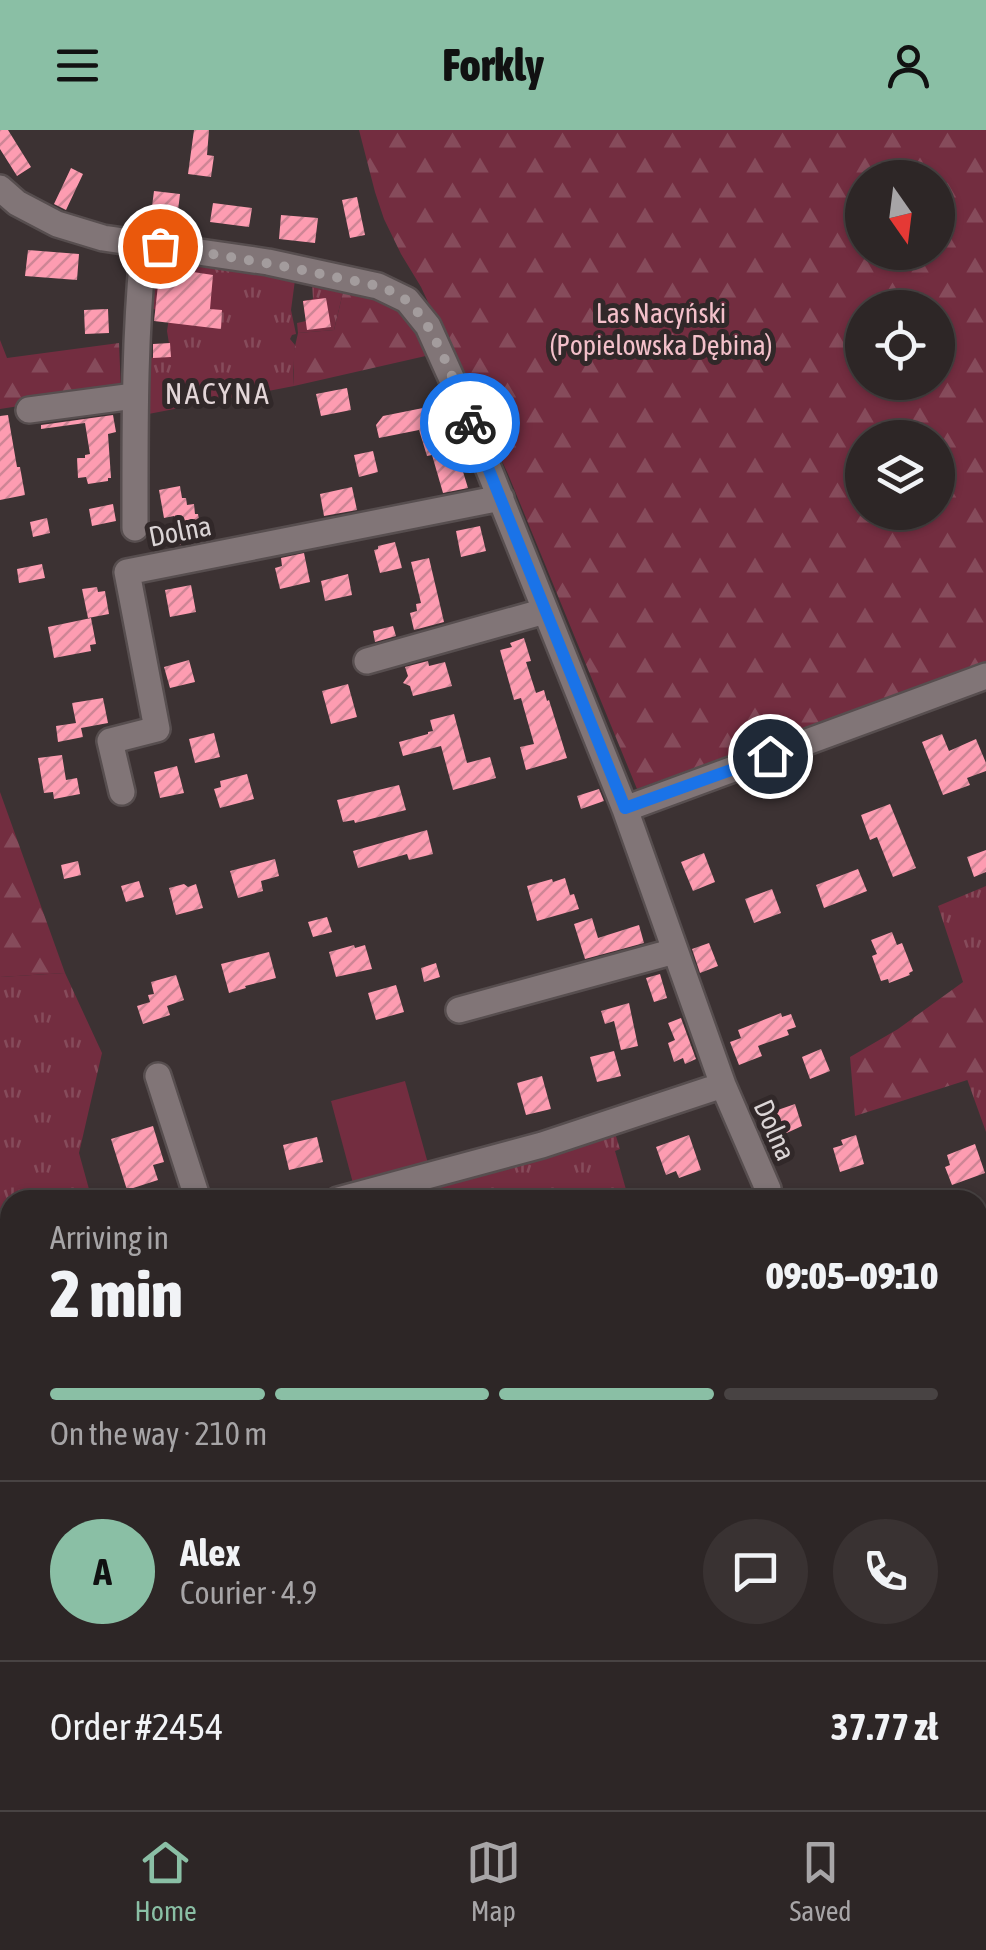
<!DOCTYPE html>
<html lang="en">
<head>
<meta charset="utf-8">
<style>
  body { margin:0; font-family:"Asap Condensed",sans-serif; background:#393232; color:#f1f3f6; height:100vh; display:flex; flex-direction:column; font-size:38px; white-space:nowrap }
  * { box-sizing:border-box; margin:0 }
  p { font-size:32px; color:#a7a5a7 }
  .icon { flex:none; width:55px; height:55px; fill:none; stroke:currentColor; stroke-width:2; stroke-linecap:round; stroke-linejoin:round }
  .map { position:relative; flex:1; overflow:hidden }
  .side { position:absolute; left:0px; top:1060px; width:988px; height:620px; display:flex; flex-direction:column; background:#2d2626; border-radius:30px 30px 0 0; box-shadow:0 2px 8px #0004,0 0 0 2px #484343 }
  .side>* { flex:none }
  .needle { width:65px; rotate:166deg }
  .fabs { position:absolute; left:845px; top:30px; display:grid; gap:20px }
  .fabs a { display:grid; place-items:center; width:110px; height:110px; border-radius:50%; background:#2d2626; box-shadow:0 2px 8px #0004,0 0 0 2px #484343; font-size:50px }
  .pin { position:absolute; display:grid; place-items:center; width:85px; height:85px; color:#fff; margin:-42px; border:5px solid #fff; border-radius:50%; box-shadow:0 2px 10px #0007 }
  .courier { position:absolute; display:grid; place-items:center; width:100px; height:100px; margin:-50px; border:8px solid #1a73e8; border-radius:50%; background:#fff; color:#222; box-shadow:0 2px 12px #0007 }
  .headline em { font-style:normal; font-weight:800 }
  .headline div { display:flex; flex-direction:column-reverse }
  .headline { display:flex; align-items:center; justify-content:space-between; height:170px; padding:0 50px }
  h1 { font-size:65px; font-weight:800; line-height:75px }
  .bar { display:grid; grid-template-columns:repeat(4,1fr); gap:15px 10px; align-content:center; height:120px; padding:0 50px }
  .bar i { height:12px; border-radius:8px; background:#484343 }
  .bar .active { background:#8abfa5 }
  .bar p { grid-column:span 4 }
  .line { display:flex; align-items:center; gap:25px; padding:0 50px; border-top:2px solid #484343 }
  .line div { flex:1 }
  .round { display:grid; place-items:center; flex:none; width:105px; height:105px; border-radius:52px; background:#393232 }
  header { display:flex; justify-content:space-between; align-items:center; height:130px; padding:0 50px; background:#8abfa5; color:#111; font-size:45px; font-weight:800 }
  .tabs { display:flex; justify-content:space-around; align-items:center; height:140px; border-top:2px solid #484343; background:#2d2626; font-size:28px; color:#a7a5a7 }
  .tabs a { display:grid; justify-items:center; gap:5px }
  .tabs .active { color:#8abfa5 }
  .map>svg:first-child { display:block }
</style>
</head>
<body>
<header><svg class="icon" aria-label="menu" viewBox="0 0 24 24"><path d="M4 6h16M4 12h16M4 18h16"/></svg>Forkly<svg class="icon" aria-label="person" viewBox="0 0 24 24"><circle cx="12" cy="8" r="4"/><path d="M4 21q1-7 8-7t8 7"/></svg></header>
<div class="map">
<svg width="986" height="1680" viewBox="0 0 986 1680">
  <defs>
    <pattern id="grass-tufts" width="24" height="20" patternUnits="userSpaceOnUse" patternTransform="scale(2.5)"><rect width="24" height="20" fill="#732d40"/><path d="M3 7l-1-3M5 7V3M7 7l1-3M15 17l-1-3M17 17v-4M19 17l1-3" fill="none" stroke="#864b5b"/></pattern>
    <pattern id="forest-firs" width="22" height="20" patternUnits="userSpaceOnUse" patternTransform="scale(2.5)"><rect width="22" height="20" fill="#732d40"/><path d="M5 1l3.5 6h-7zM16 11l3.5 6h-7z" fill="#864b5b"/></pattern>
    <pattern id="water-rules" width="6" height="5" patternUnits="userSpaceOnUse" patternTransform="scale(2.5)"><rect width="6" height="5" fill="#a24b61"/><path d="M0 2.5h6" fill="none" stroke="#b26c7e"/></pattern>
    <pattern id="building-hatch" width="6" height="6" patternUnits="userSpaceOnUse" patternTransform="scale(2.5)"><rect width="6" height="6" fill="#fd9cb1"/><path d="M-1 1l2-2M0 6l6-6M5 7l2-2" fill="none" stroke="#ce8595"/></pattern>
  </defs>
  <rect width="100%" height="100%" fill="#3c3233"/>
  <path fill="url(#grass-tufts)" d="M148 126 295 150 291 180 296 204 292 205 290 209 295 215 293 241 294 256 138 286 146 228 171 226 167 201 170 181 151 179 152 166 144 165Z
    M312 151 345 154 334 200 298 203 297 193 306 191 303 171 313 169Z
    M986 756V1002L967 949 963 852 938 776Z
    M65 843 102 923 79 1023 92 1070H10V1180L0 1149V847Z
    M615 1003 620 1019 615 1021 629 1070H365Z
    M986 1115V1480L978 1482V1118Z
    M0 1231 10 1265V1378L0 1360Z
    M0 1439 10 1457V1670H127L132 1680H0Z
    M241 1670H459L464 1680H246Z"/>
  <path fill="url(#forest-firs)" fill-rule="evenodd" d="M359 0H986V532L637 659 508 344 421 157 401 124 384 89 375 62ZM862 48H938V122H862ZM862 178H938V252H862ZM862 308H938V382H862Z
    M345 154C390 175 409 177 430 225L294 256 293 225 298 203 334 200Z
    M0 210 7 228 119 213 121 260 0 279Z
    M0 662 65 843 0 847Z
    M986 848V944L855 986 850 927 898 899 963 852Z"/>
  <path fill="#732d40" d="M405 951 429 1037 354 1057 331 971Z"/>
  <path fill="url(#water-rules)" d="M0 1149 10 1180V1265L0 1231Z"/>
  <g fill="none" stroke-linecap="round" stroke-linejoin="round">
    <path stroke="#a24b61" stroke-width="5" d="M978 1325 986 1320
      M0 1659 9 1680"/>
  </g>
  <path fill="url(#building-hatch)" d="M0 0H8L31 37 17 46 0 19Z
    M194 0H209L207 25 214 26 211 47 188 44Z
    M71 38 83 44 66 80 54 74Z
    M154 61 180 64 177 89 169 88V94L150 92Z
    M357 67 365 105 350 108 342 70Z
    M213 73 252 78 249 97 210 92Z
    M281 85 318 88 315 113 279 109Z
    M28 120 79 124 77 150 25 146Z
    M160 137 213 145 210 179 222 180 221 199 154 191Z
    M326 168 331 197 307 200 303 171Z
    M108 179 109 203 85 204 84 180Z
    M170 213 171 227 153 228V214Z
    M347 258 351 280 321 286 316 264Z
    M433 276 441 312 453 309 468 358 443 363 432 325 427 326 419 300 379 308 376 295 383 286Z
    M8 285 17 337H20L25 365 0 370V286Z
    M113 285 116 302 108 304 111 348H108V351L88 354 86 347 78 348 77 328H85V325L90 324 85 293 41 299V295Z
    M373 321 378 342 359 347 354 325Z
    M180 356 182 368H186L187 375 194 374 195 384H198L203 410 180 415 174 386 164 388 159 360Z
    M352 357 357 380 324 386 320 364Z
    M113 374 116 391 92 396 89 379Z
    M47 388 50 403 33 407 30 392Z
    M480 396 486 421 461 427 456 401Z
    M395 412 402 438 380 443 374 420 378 419V416Z
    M304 423 310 452 280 459 275 438 282 436 281 428Z
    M429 428 444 492 414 500 410 483 417 481 416 474 421 473 411 432Z
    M42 434 45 448 19 453 17 439Z
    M348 444 352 465 325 471 321 451Z
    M191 455 196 482 170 487 165 460Z
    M97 457 98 462 105 461 109 484 88 488 82 459Z
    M91 488 96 514 90 515 91 521 54 528 48 497Z
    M393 496 396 506 375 512 373 501Z
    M524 508 531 531 526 532 536 563 544 560 547 571 549 570 567 628 526 640 520 617 534 614 521 568 514 570 500 520 512 517 510 513Z
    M189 530 195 552 170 558 164 537Z
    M428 531 429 536 445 532 452 556 413 566 410 556 403 553 408 546 405 537Z
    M348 554 357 587 331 594 322 561Z
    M103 568 108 593 81 598 83 607 58 612 56 596 76 593 72 573Z
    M454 584 467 633 490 627 496 648 453 660 441 616 403 626 399 612 428 604V602L433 601 430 590Z
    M214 603 220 627 195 633 189 609Z
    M942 604 949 621 976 609 986 633V641L967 648 970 655 943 665 922 612Z
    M62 625 66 650 77 648 80 664 54 669 53 662 44 663 38 628Z
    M177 636 184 663 160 668 154 642Z
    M247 644 254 669 220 678 214 659 221 657 220 651Z
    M399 655 406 680 355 693 354 690 343 692 337 670Z
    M599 659 604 671 581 679 577 666Z
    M890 674 916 738 893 747 877 707 870 710 861 685Z
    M427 700 433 724 409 730 407 724 358 738 353 721Z
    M986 720V742L974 747 967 727Z
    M704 723 715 752 693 761 681 732Z
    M275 729 279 746 261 751 263 761 238 768 230 741Z
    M78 731 81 745 64 749 61 735Z
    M858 739 867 761 824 778 816 755Z
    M565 748 570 765 574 764 579 779 537 791 527 756 552 749 553 752Z
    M139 751 144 767 126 772 121 756Z
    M184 754 188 757 196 754 203 778 176 785 169 758Z
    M772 759 781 783 754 793 745 769Z
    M327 787 332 802 313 807 308 792Z
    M592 788 598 808 639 795 644 813 585 829 574 794Z
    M892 802 897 815 902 813 913 841 909 843 910 845 889 853 888 849 881 851 872 826 877 824 871 810Z
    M709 813 718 836 700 843 692 819Z
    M354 815 355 818 365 815 372 839 336 847 329 822Z
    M269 822 276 848 245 856 246 858 229 863 221 834Z
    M436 833 440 847 424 852 421 838Z
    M660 844 667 868 654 872 646 848Z
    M176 845 184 870 167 876 170 885 143 894 137 876 150 872 148 865 154 864 151 852Z
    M396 855 404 882 376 890 368 863Z
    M629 873 638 916 621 920 614 891 605 894 601 881Z
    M781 883 782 887 791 884 796 897 787 900 789 905 758 916 762 926 739 935 730 912 741 908 738 900Z
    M681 888 696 929 685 934 683 928 674 932 668 913 675 910 668 893Z
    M821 919 830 941 810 949 802 927Z
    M614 921 621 946 597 952 590 927Z
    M542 946 551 979 526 985 517 953Z
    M795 974 802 996 780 1006 772 982Z
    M153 996 164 1032 153 1035 158 1050 127 1060 111 1009Z
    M689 1005 701 1040 679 1048 676 1041 666 1045 656 1017Z
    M856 1005 864 1034 840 1042 833 1018 843 1015 841 1010Z
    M317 1007 323 1032 289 1040 283 1015Z
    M975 1014 985 1043 952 1055 945 1037 950 1035 947 1025Z"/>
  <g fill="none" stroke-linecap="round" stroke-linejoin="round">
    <defs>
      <path id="minor" d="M0 58 17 73 57 94 103 108 268 132 378 156 407 170 428 196 459 265 625 679 723 955 768 1059 770 1070
        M29 280 134 266
        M135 398C135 302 134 208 144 113
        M367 531 545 481
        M122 662 110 611 157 599 127 442 501 368
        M625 679 986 546
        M459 880 675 821
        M158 946 198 1070
        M338 1070 542 1015 723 955
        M799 1670 804 1680
        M937 1670 940 1680"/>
      <path id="major" d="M0 1418 10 1437
        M137 1670 143 1680"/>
    </defs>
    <use href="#minor" stroke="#574e4f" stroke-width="30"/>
    <use href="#major" stroke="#574e4f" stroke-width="30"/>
    <use href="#minor" stroke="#817577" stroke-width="25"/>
    <use href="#major" stroke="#b67c88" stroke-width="25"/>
  </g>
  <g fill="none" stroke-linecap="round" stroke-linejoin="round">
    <path stroke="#a39c9d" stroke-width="10" stroke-dasharray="0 18" d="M160 116C219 125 277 134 335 147 358 152 388 155 407 171 435 194 457 259 470 293"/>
    <path stroke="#1a73e8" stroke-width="12" d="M470 293 625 678 770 626"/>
  </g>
  <g text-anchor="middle" stroke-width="10" stroke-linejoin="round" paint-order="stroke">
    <g font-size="28" fill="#f3c0ca" stroke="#312829">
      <text x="661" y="193">Las Nacyński<tspan x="661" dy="32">(Popielowska Dębina)</tspan></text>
    </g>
    <g font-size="28" fill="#dbd5d6" stroke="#312829">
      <text transform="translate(180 401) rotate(-11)" y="10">Dolna</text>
      <text transform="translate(775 1000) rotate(66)" y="10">Dolna</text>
    </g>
    <g font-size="30" letter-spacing="2.5" fill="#e3d6d8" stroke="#312829">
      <text x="218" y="274">NACYNA</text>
    </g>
  </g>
</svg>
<div class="fabs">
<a><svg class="needle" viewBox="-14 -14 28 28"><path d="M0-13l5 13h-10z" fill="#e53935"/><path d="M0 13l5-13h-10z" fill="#a7a5a7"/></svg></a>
<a><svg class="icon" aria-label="locate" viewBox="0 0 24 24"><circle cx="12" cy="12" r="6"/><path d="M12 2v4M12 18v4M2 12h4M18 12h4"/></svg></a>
<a><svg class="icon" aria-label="layers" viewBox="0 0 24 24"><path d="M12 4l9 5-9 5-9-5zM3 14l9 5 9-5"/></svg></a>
</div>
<div class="pin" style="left:160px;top:116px;background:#ea580c"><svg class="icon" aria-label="bag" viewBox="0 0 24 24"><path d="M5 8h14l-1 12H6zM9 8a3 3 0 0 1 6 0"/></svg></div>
<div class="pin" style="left:770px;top:626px;background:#1f2937"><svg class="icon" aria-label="home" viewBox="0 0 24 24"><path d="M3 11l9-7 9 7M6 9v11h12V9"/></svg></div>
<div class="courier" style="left:470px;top:293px"><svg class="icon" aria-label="bike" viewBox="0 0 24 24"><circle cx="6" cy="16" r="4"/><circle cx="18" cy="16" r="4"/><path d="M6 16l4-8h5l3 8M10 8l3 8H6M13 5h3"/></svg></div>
<section class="side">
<div class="headline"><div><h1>2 min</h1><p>Arriving in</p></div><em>09:05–09:10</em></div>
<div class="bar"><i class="active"></i><i class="active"></i><i class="active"></i><i></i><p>On the way · 210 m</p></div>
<div class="line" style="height:180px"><b class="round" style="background:#8abfa5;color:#111">A</b><div><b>Alex</b><p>Courier · 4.9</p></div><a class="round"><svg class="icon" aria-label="chat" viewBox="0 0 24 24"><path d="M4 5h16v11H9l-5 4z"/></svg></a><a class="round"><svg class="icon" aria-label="phone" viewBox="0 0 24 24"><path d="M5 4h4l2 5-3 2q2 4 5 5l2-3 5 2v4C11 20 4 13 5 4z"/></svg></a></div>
<div class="line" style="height:130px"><div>Order #2454</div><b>37.77 zł</b></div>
</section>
</div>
<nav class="tabs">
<a class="active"><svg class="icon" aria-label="home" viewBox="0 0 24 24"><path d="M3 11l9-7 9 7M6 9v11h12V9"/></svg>Home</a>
<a><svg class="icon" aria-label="map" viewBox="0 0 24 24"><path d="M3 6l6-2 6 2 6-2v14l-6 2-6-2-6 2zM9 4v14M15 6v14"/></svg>Map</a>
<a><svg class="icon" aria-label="saved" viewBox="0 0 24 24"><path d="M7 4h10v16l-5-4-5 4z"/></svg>Saved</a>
</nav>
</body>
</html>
